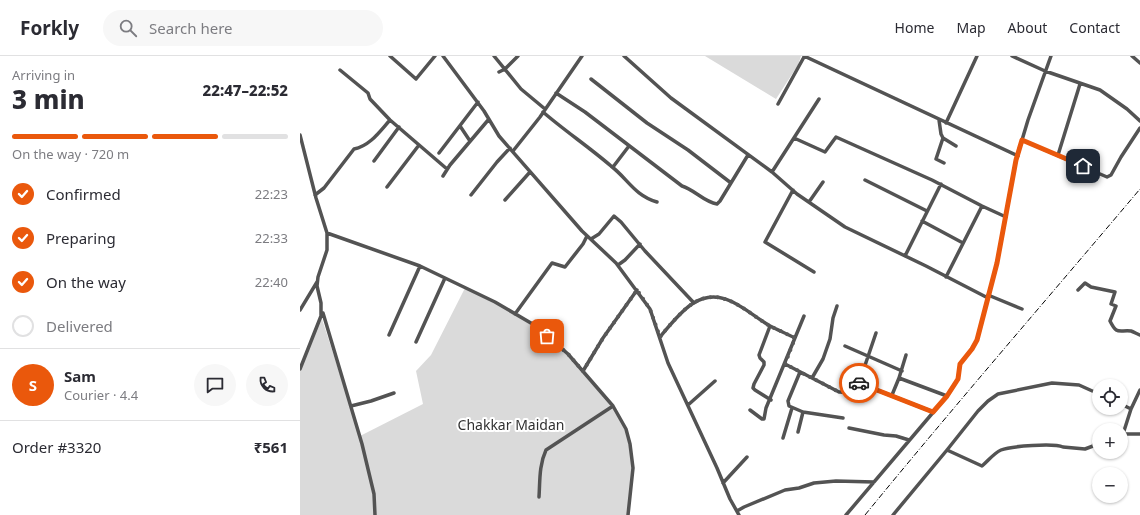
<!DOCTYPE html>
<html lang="en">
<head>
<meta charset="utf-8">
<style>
  body { margin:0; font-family:"Noto Sans",sans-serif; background:#f7f7f7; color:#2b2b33; height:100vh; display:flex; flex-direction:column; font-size:15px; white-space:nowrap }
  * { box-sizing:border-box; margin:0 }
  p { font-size:13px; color:#7c7c81 }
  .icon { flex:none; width:22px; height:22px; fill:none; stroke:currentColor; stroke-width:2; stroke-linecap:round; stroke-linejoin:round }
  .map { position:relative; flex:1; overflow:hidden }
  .sheet { display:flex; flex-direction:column; background:#fff; width:300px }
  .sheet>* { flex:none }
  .tools { position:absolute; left:792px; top:323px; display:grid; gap:8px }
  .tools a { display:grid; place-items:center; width:36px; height:36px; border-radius:50%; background:#fff; box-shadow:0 1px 3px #0004; font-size:20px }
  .pin { position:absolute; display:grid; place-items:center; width:34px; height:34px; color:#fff; margin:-17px; border-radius:8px; box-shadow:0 2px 6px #0006 }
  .courier { position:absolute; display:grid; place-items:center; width:40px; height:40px; margin:-20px; border:3px solid #ea580c; border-radius:50%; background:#fff; color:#222; box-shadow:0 1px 5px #0007 }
  .overview em { font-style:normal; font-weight:800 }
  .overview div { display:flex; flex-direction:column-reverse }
  .overview { display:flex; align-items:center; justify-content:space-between; height:68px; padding:0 12px }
  h1 { font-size:26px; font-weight:800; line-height:30px }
  .bar { display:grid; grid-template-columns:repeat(4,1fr); gap:6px 4px; align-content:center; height:48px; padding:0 12px }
  .bar i { height:5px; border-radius:3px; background:#e1e1e2 }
  .bar .selected { background:#ea580c }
  .bar p { grid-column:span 4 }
  .line { display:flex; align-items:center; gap:10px; padding:0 12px; border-top:1px solid #e1e1e2 }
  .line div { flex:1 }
  .round { display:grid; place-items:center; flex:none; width:42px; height:42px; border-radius:21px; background:#f7f7f7 }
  ol { padding:0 12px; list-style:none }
  li { display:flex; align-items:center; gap:12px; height:44px }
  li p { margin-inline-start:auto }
  li .icon { padding:4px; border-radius:50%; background:#ea580c; color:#fff; stroke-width:4 }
  li:last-child { color:#7c7c81 }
  li i { width:22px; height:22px; border:2px solid #e1e1e2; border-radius:50% }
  header { display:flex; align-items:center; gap:24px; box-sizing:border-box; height:56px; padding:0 20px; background:#fff; border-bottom:1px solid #e1e1e2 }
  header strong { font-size:19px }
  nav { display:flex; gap:22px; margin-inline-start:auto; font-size:14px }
  .search { width:280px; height:36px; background:#f7f7f7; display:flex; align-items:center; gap:10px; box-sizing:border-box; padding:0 14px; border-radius:22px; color:#7c7c81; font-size:15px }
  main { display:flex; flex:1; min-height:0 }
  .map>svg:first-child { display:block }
</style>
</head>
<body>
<header>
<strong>Forkly</strong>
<div class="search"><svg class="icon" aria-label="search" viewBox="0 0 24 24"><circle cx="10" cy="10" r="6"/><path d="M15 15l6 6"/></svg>Search here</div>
<nav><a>Home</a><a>Map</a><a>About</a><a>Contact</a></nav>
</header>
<main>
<section class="sheet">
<div class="overview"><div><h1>3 min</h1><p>Arriving in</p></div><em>22:47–22:52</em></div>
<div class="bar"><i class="selected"></i><i class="selected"></i><i class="selected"></i><i></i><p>On the way · 720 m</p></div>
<ol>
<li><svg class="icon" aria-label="check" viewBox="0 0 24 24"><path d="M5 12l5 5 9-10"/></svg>Confirmed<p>22:23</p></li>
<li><svg class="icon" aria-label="check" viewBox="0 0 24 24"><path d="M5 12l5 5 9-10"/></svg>Preparing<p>22:33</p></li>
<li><svg class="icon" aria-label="check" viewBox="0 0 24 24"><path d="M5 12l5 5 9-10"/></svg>On the way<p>22:40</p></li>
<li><i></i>Delivered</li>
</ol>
<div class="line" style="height:72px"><b class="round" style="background:#ea580c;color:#fff">S</b><div><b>Sam</b><p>Courier · 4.4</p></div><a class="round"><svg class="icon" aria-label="chat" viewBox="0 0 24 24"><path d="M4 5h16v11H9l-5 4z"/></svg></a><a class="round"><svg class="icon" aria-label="phone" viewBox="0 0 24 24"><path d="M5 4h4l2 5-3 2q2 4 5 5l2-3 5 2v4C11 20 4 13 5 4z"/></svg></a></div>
<div class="line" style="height:52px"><div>Order #3320</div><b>₹561</b></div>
</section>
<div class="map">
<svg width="840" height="459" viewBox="0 0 840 459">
  <rect width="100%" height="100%" fill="#fff"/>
  <path fill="#dadada" d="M405 0H501L498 9 476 43Z
    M165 232 195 246 236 270 268 298 313 350 326 373 333 412 328 459H0V313L21 260 60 380 123 348 116 315 131 299Z"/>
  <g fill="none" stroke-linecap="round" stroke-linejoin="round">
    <path stroke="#535353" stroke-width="3.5" d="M90 0 116 23 135 0
      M143 0 184 55 199 80 282 175 316 207 350 253 368 307 417 412 430 443 439 459
      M194 0 221 33 245 53
      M324 0 371 42 472 116 497 138 545 171 626 210 688 242
      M504 0 718 100
      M712 0 745 15 800 34 827 53 840 65
      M832 0 840 7
      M40 14 68 37 70 43 90 64 147 113
      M199 16 205 13 218 0
      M291 23 347 67 388 94 431 127
      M256 37 285 56 382 130C395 134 404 146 417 148L420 145 448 99
      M478 48 504 1
      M243 56C265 75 289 91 311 110 328 123 334 139 357 146
      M639 64 641 78 643 82 636 103 644 107
      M646 67 677 0
      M160 70 170 85
      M0 79 16 142 27 177V194L18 221 17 230 21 247V260L0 313
      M494 82 525 96 536 81 632 124 682 150 706 161
      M643 82 656 90
      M722 84 807 121 811 119 821 101 840 72
      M213 95 240 61 282 0
      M139 97 178 46
      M758 99 780 28
      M74 105 99 71
      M313 111 329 90
      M472 116 519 43
      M143 120 150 109 189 63
      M565 124 627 155
      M87 131 119 89
      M493 134 465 186 514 216
      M15 139 24 132 54 93C70 90 80 75 90 64
      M171 139 197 106 210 92
      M205 144 230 116
      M509 146 523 126
      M622 165 663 187
      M27 177 120 210 195 246 236 270 268 298 313 350 326 373 330 388 333 412 328 459
      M291 183 299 178 314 160 321 166 345 195 394 247
      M605 200 641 128
      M318 209 325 204 340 188
      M646 221 682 150
      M778 234 785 227 791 231 815 236 811 248 816 250 810 265C817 279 818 274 831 275 834 276 837 278 840 279
      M688 239 722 253
      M0 254 17 226
      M23 257 62 388 74 438 75 459
      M215 258 252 207 265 211 283 188 287 180
      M470 270 459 299 460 302 464 306V309L454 328 453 332 455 334 471 344
      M89 279 120 210
      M360 281C370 269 380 256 392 248 422 228 446 256 470 270 478 274 487 278 495 282
      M116 286 145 222
      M545 290 602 315
      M606 299 599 322 647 340
      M485 308 539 336H551L559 327 633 356
      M283 315 303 282 337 234
      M500 316 488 345 489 350 503 356 543 362
      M512 322 523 303 530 283 533 262 537 250
      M559 327 576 277
      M592 339 599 322
      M821 348 831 353
      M388 349 415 325
      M51 350 71 345 94 337
      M450 354 462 363H464L466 352 504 260
      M549 372 584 379 596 380 609 384
      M498 376 503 356
      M821 378H840
      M823 378 831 353 840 334
      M483 382 492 352
      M647 394 682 410C688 405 694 397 701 394 711 390 754 387 763 391L785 393 793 390 799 381
      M423 427 447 401
      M239 441C240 425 239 409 246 394L313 350
      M437 455 444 451 485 434 499 432 514 427 536 425 574 426
      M546 459 647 340 658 323 660 308 672 293 677 284 697 207 716 104 728 64 751 0
      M593 459 647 394 678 355 688 345 698 338 752 327 779 329 799 338"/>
    <path stroke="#000" stroke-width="1" stroke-dasharray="6 2 1 2" stroke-linecap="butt" d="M565 459C655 349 748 242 840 133"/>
  </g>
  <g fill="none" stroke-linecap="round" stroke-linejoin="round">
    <path stroke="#595959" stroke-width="4" stroke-dasharray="0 7.2" d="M247 280 268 298 283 315 303 282 337 234 350 253 360 281C370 269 380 256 392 248 421 228 446 256 470 270 478 274 487 278 495 282L485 308 539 336H551L558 327H559"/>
    <path stroke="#ea580c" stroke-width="5" d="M559 327 633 356 647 340 658 323 660 308 672 293 677 284 697 207 716 104 722 84 783 110"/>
  </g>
  <g text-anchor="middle" stroke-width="4" stroke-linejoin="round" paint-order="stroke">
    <g font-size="14" fill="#313131" stroke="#fff">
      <text x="211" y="374">Chakkar Maidan</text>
    </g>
  </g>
</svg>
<div class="tools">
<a><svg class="icon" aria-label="locate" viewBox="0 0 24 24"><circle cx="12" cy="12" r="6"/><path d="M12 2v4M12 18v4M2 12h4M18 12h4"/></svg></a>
<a>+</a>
<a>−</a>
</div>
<div class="pin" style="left:247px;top:280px;background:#ea580c"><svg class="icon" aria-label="bag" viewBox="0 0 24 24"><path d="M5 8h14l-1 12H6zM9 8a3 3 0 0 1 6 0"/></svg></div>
<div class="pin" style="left:783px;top:110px;background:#1f2937"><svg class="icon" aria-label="home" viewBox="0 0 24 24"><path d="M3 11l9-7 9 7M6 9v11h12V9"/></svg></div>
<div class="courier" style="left:559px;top:327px"><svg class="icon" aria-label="car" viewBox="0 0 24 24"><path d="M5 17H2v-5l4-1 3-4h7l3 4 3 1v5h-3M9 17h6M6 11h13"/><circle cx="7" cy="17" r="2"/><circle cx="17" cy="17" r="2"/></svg></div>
</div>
</main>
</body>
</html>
